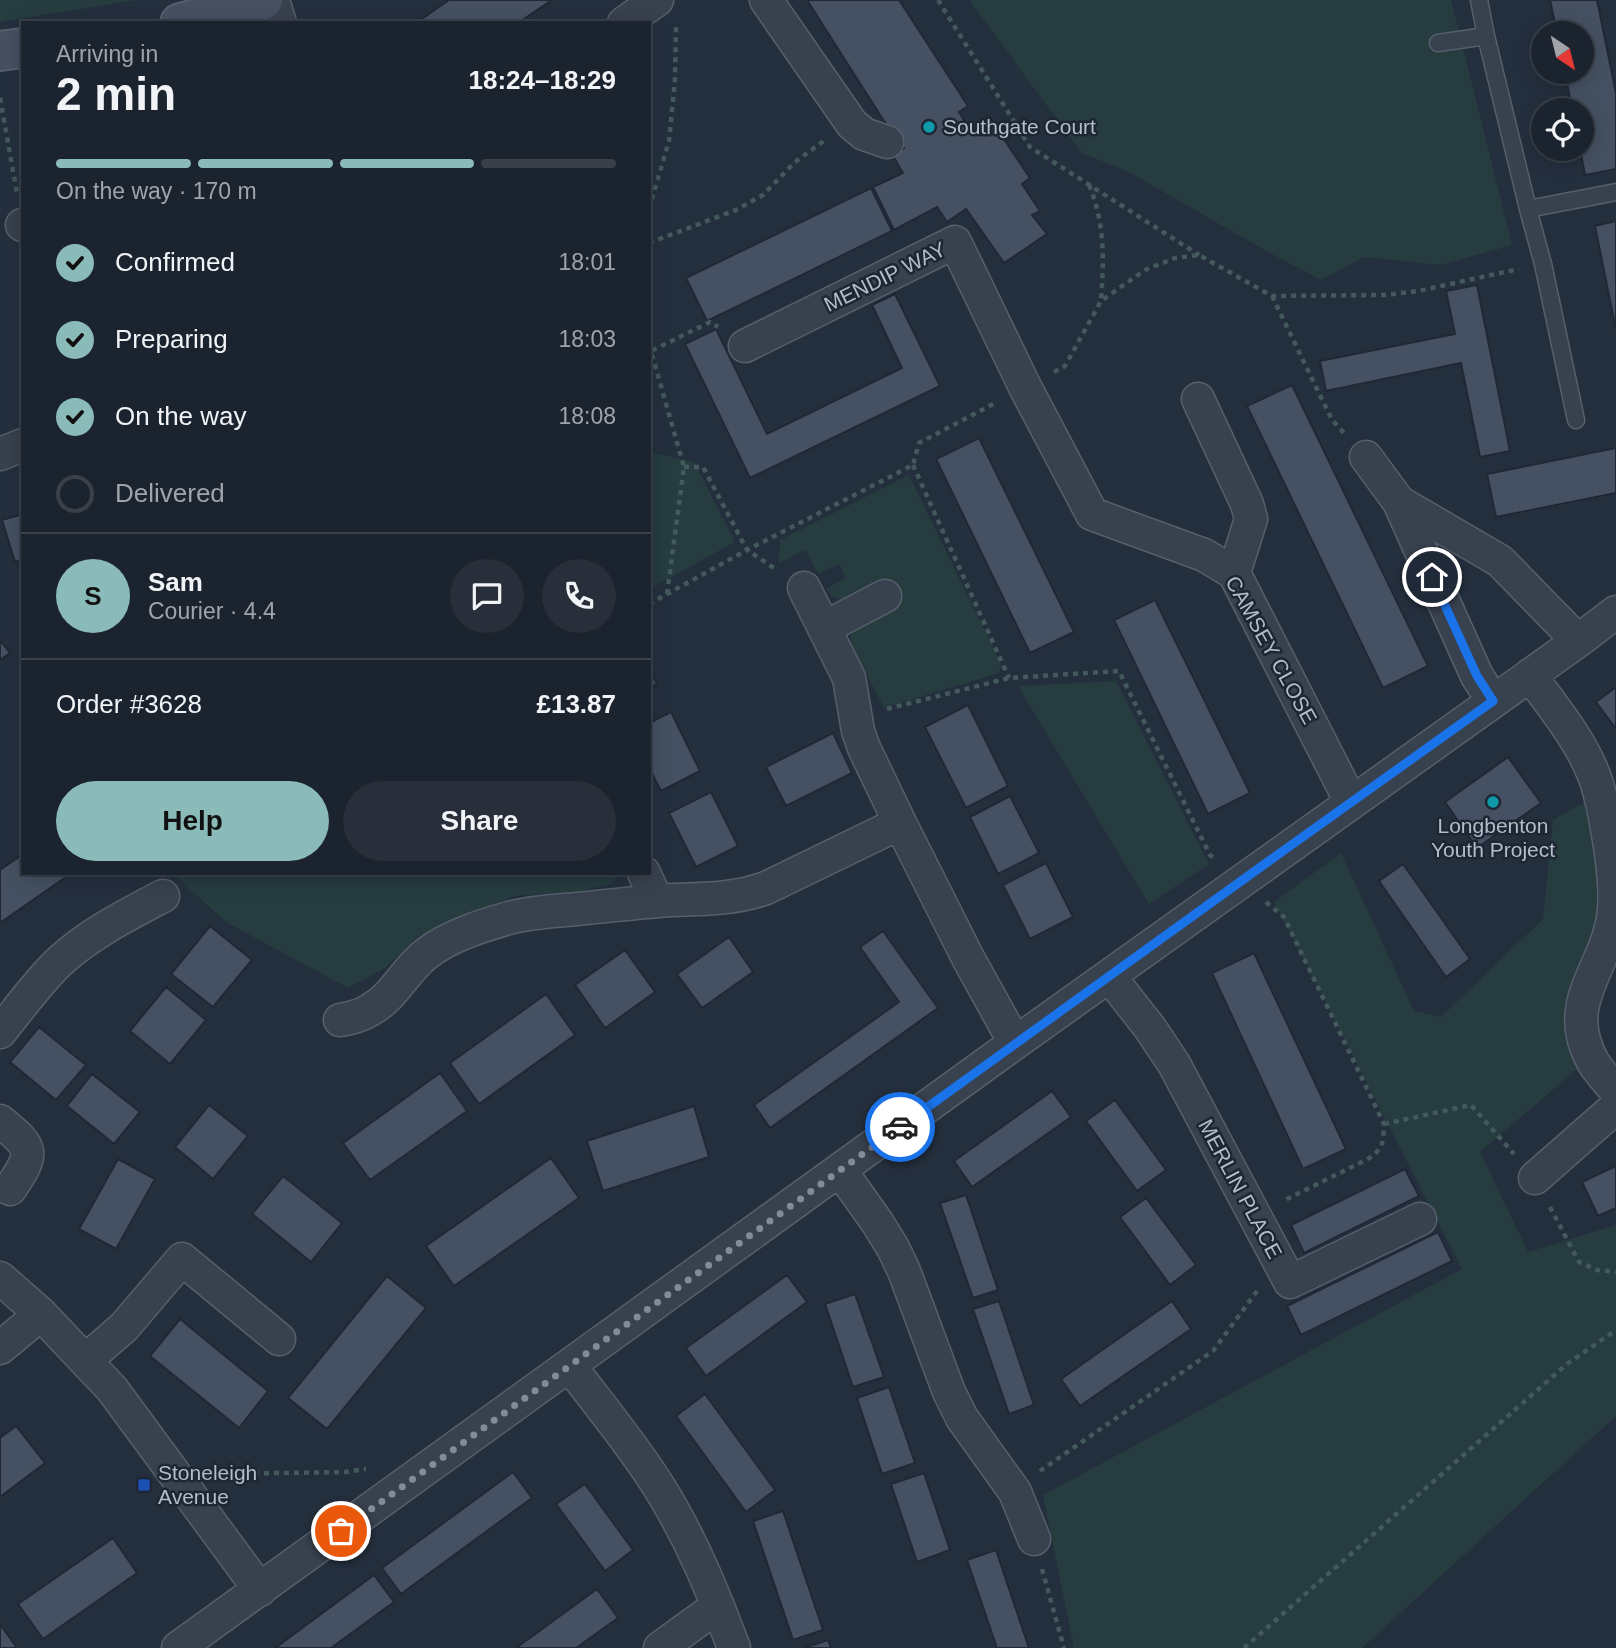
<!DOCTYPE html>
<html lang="en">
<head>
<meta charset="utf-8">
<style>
  body { margin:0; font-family:Arial,sans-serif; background:#282f3a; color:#f1f3f6; height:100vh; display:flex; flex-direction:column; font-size:26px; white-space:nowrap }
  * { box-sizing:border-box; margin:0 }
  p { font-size:23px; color:#a0a4aa }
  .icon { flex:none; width:38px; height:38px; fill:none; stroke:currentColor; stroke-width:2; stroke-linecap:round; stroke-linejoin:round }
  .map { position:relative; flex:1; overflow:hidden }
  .details { position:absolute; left:21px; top:21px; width:630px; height:854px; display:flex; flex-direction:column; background:#1b232e; border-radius:0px; box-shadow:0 4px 18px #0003,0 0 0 2px #39404a }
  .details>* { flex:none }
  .needle { width:46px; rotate:145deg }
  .controls { position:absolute; left:1531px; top:21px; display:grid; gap:14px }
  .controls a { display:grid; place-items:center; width:63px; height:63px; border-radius:50%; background:#1b232e; box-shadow:0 4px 18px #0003,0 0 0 2px #39404a; font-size:35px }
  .pin { position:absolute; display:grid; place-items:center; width:60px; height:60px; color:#fff; margin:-30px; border:4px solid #fff; border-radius:50%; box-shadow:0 2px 7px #0007 }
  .courier { position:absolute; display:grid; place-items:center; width:70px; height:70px; margin:-35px; border:5px solid #1a73e8; border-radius:50%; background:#fff; color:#222; box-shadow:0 2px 9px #0007 }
  .overview em { font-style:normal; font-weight:700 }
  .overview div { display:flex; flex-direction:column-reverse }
  .overview { display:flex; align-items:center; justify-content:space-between; height:119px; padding:0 35px }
  h1 { font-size:46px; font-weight:700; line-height:52px }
  .bar { display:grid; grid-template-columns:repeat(4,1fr); gap:10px 7px; align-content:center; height:84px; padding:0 35px }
  .bar i { height:9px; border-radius:5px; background:#39404a }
  .bar .active { background:#8bbbb9 }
  .bar p { grid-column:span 4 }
  .line { display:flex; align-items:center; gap:18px; padding:0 35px; border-top:2px solid #39404a }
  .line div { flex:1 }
  .round { display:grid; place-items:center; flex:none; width:74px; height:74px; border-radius:37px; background:#282f3a }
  ol { padding:0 35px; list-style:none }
  li { display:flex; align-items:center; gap:21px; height:77px }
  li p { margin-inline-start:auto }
  li .icon { padding:7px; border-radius:50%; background:#8bbbb9; color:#111; stroke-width:4 }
  li:last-child { color:#a0a4aa }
  li i { width:38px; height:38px; border:4px solid #39404a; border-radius:50% }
  .action { display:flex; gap:14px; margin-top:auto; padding:14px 35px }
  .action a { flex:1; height:80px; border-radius:42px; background:#8bbbb9; color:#111; font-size:28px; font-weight:700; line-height:80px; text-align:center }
  .action a+a { background:#282f3a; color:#f1f3f6 }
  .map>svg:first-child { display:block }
</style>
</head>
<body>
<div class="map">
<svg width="1616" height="1648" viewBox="0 0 1616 1648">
  <rect width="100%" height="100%" fill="#242f3e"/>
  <path fill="#263c3f" d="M0 0H136L0 22Z
    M969 0H1451L1512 245 1441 265 1364 257 1321 280 1268 252 1127 171 1082 153Z
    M649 452 694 462 735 542 649 589Z
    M909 475 1001 664 999 673 884 708 852 646C850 636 851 632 858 625L882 582 843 600C834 599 831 596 826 589L846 578 839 564 818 574 806 550 779 563 780 540Z
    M1116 681 1209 864 1149 904 1018 686Z
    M1587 800 1596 849 1600 888 1582 1065 1480 1152 1528 1252 1616 1225V1416L1362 1648H1074L1043 1495 1462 1269 1274 902 1341 853 1414 1011 1441 1017 1543 919 1553 820Z
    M172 873H620L610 884 583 891 514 896 417 937 385 968 348 988 226 922Z"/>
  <path fill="#455162" stroke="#1f2835" stroke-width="2" d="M449 0H552L518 23H416Z
    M807 0H899L968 106 959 112 972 133 991 120 1030 178 1022 184 1040 211 1032 215 1047 234 1004 263 966 209 947 222 937 207 894 230 873 187 903 173 893 156 904 148 882 118Z
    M1550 0H1597L1616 93V169L1585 175 1580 149H1582V110H1572L1565 72H1582V33H1557Z
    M871 188 892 231 707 321 686 278Z
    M1616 221V330L1595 226Z
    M1477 285 1510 451 1480 457 1461 363 1326 391 1320 361 1455 334 1446 291Z
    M895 294 940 386 750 478 685 344 716 329 767 434 902 368 872 305Z
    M1292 385 1428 666 1383 688 1247 406Z
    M979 438 1074 632 1030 653 936 459Z
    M1616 448V493L1496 517 1487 474Z
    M23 514V559L15 562 2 520Z
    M1155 600 1250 793 1208 814 1114 620Z
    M0 640 10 653 0 660Z
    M649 669 657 684 649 688Z
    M1616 687V729L1596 702Z
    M968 705 1008 786 966 808 925 727Z
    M671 712 700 771 661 791 649 768V723Z
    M833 733 852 773 786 806 766 767Z
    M1508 757 1541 803 1477 848 1445 802Z
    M711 792 738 846 696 867 669 813Z
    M1010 796 1039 853 998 874 970 817Z
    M23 854V873H63L66 877 0 923V870Z
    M1046 863 1073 917 1030 939 1003 885Z
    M1403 864 1470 959 1446 977 1379 881Z
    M210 926 252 960 213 1007 171 974Z
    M883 931 938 1008 770 1128 754 1105 899 1002 860 947Z
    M729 937 753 972 702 1008 677 974Z
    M625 950 655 992 605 1028 575 985Z
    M1254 953 1346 1149 1303 1169 1212 973Z
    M166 987 206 1020 170 1064 130 1031Z
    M546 994 575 1035 479 1104 450 1063Z
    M39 1027 86 1065 56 1100 10 1062Z
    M440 1073 467 1111 370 1180 343 1143Z
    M92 1074 140 1112 114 1144 67 1106Z
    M1052 1091 1071 1117 972 1187 954 1161Z
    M1115 1100 1166 1170 1137 1191 1086 1121Z
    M209 1105 248 1136 213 1179 175 1147Z
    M694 1106 709 1157 603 1191 587 1141Z
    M551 1158 579 1198 454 1286 426 1246Z
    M118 1159 155 1179 116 1249 79 1229Z
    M1616 1166V1208L1598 1216 1582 1182Z
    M1405 1169 1419 1196 1304 1253 1291 1225Z
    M283 1176 342 1223 311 1262 252 1214Z
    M966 1195 998 1290 973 1298 940 1203Z
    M1146 1198 1196 1265 1170 1285 1120 1217Z
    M1438 1232 1452 1261 1301 1335 1287 1306Z
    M787 1275 807 1302 706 1376 686 1348Z
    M387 1276 426 1308 327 1429 288 1398Z
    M855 1294 884 1377 853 1387 825 1304Z
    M999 1301 1034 1405 1009 1414 973 1309Z
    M1172 1301 1191 1329 1080 1406 1061 1379Z
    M180 1319 268 1391 239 1428 150 1356Z
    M889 1387 915 1463 882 1474 857 1398Z
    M705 1394 775 1490 746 1512 676 1416Z
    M16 1426 45 1463 0 1497V1438Z
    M513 1472 532 1498 401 1594 382 1568Z
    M924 1473 950 1550 917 1562 891 1484Z
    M585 1484 633 1550 605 1571 556 1504Z
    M783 1511 823 1630 793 1640 753 1521Z
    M113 1538 137 1573 43 1639 18 1604Z
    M996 1550 1029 1648H997L967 1560Z
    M374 1575 394 1602 331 1648H275Z
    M597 1589 618 1618 576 1648H516Z
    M0 1624 17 1648H0Z
    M828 1640 831 1648H804Z"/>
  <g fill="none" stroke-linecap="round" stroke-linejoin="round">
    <defs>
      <path id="lane" d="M1479 0 1486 36 1528 209 1543 264 1576 420
        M1438 43 1486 36
        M1528 209 1616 192"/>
      <path id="street" d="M273 0 280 23
        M766 0 852 124 864 134 887 142
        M624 23 657 0
        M22 225H23
        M745 346 955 242 1025 387 1092 514 1204 555 1234 573 1351 802
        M1198 399 1247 504 1251 519 1234 573
        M0 454 23 445
        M1366 457 1399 502 1477 676 1493 701
        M1399 502 1500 561 1578 641
        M804 588 849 678 858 731 864 748 900 823
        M824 628 885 596
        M1530 675C1553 707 1581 740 1595 778 1603 800 1606 823 1610 846 1613 867 1616 889 1614 910 1609 968 1559 1001 1593 1062 1599 1072 1609 1082 1616 1091
        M644 873 657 901
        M1110 977 1150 1028 1174 1064 1290 1282 1420 1219
        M340 1020C351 1018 361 1016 370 1010 394 997 405 970 426 954 449 936 481 926 509 918 530 912 554 911 577 909 609 906 640 902 672 900 704 899 736 899 766 888L900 823 968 958 1015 1043
        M0 1032C19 1009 37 983 59 962 89 934 127 915 163 896
        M0 1121C35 1149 34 1153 10 1189
        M840 1170 877 1222 893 1248 904 1271 949 1392 962 1418 1015 1492 1034 1539
        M1535 1178 1616 1107
        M0 1278 41 1314 112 1389 260 1590
        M0 1348 41 1314
        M86 1360 124 1327 182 1259 279 1339
        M570 1366C600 1406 633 1445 659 1487 691 1538 713 1592 734 1648
        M178 1648 1015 1043 1578 641 1616 612
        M660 1648 718 1606"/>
      <path id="secondary" d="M180 23 228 11 263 0
        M0 51 23 48"/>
    </defs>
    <use href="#lane" stroke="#565f6c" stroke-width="19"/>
    <use href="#street" stroke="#565f6c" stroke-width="35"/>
    <use href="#secondary" stroke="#565f6c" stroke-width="42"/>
    <path stroke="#44595c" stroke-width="4.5" stroke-dasharray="5 5" stroke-linecap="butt" d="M938 0 1030 147 1199 255
      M0 98 17 193
      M1089 185C1105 223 1104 260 1101 300
      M649 209 669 141 675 80 676 27
      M649 243 736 210 763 195 795 162 825 140
      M1272 296 1332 420 1345 434
      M1054 372 1065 366 1101 301 1145 270 1175 258 1199 255 1272 296 1385 295 1418 291 1519 269
      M913 465 1009 678
      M684 467H703L747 550 777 570
      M667 594 684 467 651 351 710 322 718 327
      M649 604 747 550 913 465 919 443 997 402
      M887 709 1009 678 1119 671 1210 855 1216 860
      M1266 902 1284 917 1384 1124C1383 1143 1384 1149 1366 1160L1283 1201
      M1384 1124 1471 1105 1514 1154
      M1550 1207 1579 1262 1597 1270 1616 1272
      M1040 1471 1213 1351 1257 1291
      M214 1474 345 1472 366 1469
      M1042 1569 1064 1648
      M1244 1648 1567 1364 1616 1330"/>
    <use href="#lane" stroke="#38414e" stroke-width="16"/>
    <use href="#street" stroke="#38414e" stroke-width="32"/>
    <use href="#secondary" stroke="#465061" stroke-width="38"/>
  </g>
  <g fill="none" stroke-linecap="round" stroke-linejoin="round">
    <path stroke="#828b98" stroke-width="7" stroke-dasharray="0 12.6" d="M341 1531 900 1127"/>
    <path stroke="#1a73e8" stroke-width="9" d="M900 1127 1262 866 1493 701 1477 676 1432 577"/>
  </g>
  <g fill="#0f9aa8" stroke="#1d2633" stroke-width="2.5">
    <circle cx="929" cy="127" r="7"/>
    <circle cx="1493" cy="802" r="7"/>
  </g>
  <rect fill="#1a4fb4" stroke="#1d2633" stroke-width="2.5" x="137" y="1478" width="14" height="14" rx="3.5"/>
  <g text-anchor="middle" stroke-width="5" stroke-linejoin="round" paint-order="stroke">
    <g font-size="21" fill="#b4bcc9" stroke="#1d2633" text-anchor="start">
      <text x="943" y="134">Southgate Court</text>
      <text x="1493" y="833" text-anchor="middle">Longbenton<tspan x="1493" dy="24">Youth Project</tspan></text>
      <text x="158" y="1480">Stoneleigh<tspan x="158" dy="24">Avenue</tspan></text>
    </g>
    <g font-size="21" fill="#b4bcc9" stroke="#1d2633">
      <text transform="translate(885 277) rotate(-26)" y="7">MENDIP WAY</text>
      <text transform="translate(1271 650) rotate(61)" y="7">CAMSEY CLOSE</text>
      <text transform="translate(1240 1189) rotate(62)" y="7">MERLIN PLACE</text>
    </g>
  </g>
</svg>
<div class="controls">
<a><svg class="needle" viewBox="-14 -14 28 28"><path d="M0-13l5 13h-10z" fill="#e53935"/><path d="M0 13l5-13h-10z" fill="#a0a4aa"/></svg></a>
<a><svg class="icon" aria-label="locate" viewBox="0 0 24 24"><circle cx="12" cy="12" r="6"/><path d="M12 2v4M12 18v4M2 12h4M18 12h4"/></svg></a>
</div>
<div class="pin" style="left:341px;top:1531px;background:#ea580c"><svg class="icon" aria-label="bag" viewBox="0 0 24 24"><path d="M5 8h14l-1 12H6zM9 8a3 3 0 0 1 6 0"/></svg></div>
<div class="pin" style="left:1432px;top:577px;background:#1f2937"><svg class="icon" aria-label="home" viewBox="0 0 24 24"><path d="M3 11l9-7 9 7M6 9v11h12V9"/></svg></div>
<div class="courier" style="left:900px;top:1127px"><svg class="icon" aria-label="car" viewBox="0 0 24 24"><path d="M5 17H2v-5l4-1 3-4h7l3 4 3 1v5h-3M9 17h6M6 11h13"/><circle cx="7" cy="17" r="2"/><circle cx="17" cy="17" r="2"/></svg></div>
<section class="details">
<div class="overview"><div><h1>2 min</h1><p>Arriving in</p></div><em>18:24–18:29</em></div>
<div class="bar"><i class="active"></i><i class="active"></i><i class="active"></i><i></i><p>On the way · 170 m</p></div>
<ol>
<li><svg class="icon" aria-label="check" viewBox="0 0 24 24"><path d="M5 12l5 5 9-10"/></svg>Confirmed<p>18:01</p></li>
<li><svg class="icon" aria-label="check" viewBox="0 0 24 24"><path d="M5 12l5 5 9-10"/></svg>Preparing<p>18:03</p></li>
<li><svg class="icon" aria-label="check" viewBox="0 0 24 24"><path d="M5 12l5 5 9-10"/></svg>On the way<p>18:08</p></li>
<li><i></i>Delivered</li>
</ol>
<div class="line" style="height:126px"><b class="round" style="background:#8bbbb9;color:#111">S</b><div><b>Sam</b><p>Courier · 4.4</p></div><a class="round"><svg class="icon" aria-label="chat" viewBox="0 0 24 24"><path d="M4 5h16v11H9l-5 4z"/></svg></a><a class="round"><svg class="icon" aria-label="phone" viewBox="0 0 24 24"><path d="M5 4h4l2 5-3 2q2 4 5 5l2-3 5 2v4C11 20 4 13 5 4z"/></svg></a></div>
<div class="line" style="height:91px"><div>Order #3628</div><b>£13.87</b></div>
<div class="action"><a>Help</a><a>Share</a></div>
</section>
</div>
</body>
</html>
